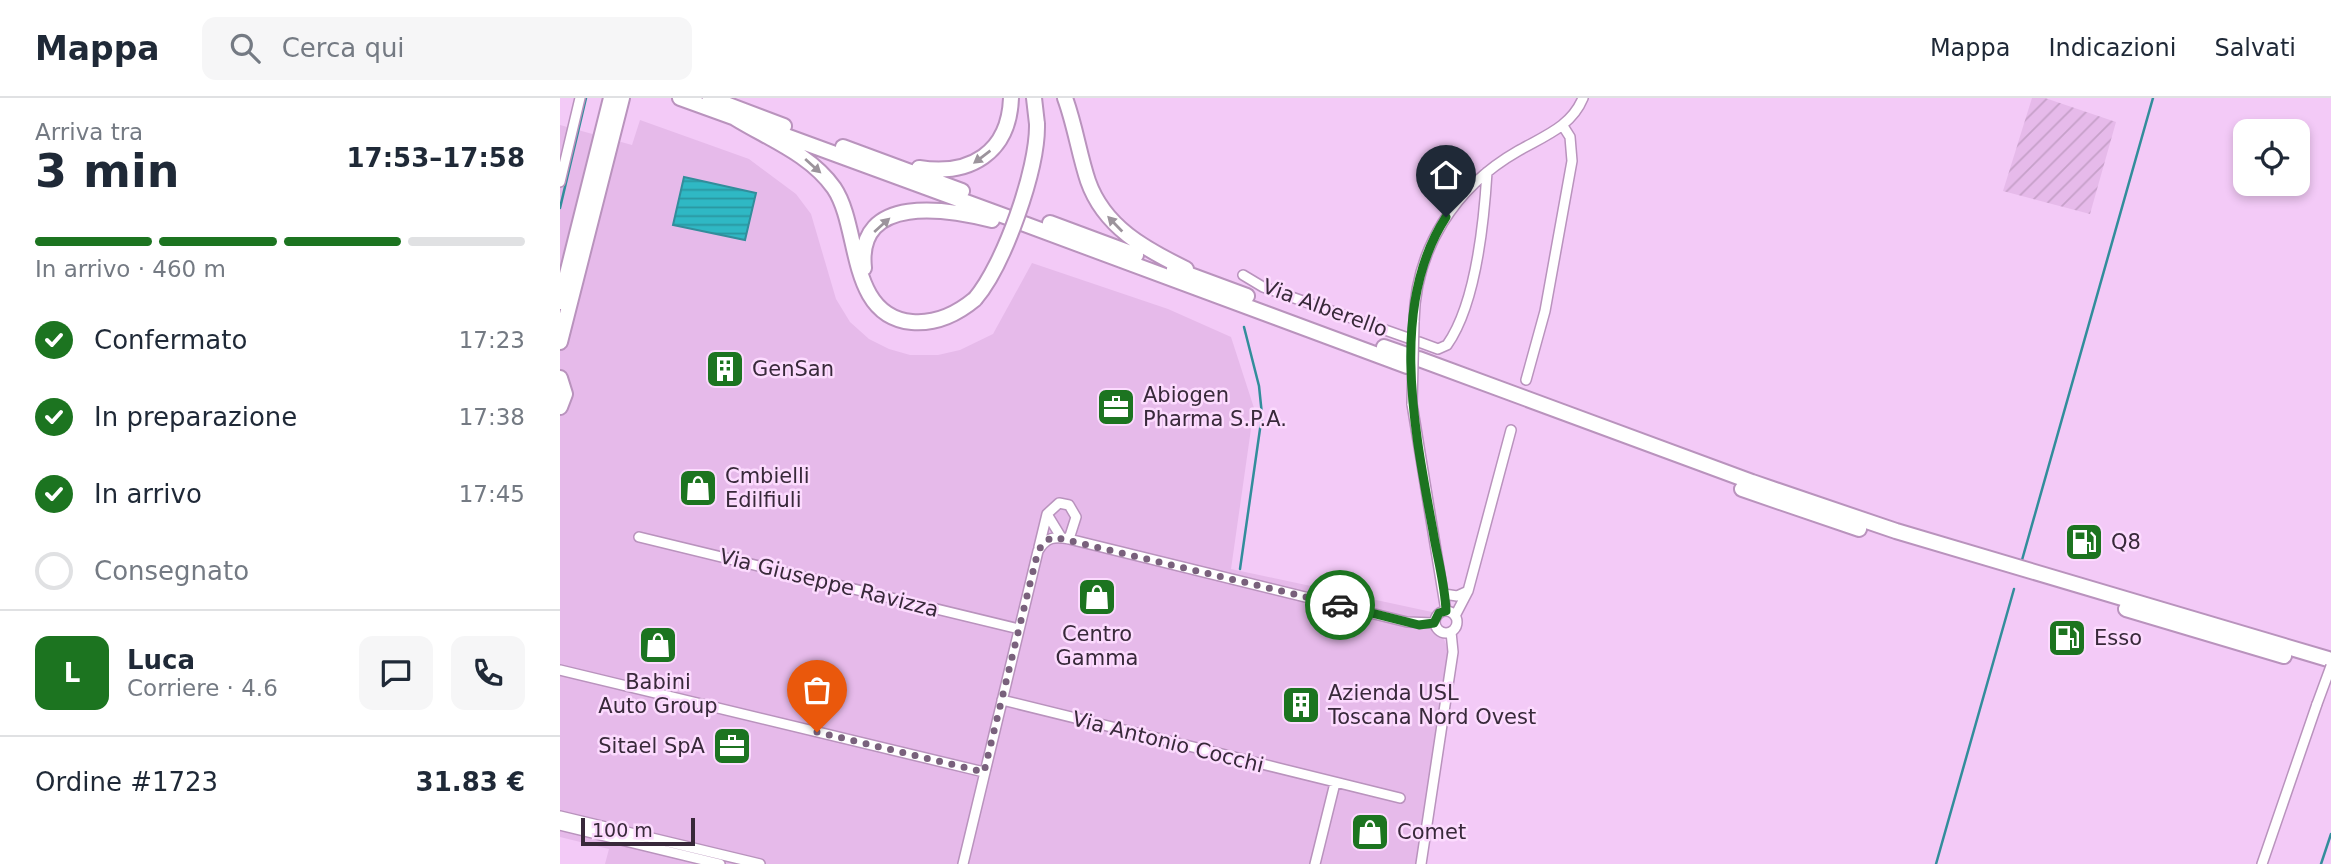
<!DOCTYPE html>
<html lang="it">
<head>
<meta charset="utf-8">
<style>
  body { margin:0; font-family:"DejaVu Sans",sans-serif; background:#f6f6f7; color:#1f2937; height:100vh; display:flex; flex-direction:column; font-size:26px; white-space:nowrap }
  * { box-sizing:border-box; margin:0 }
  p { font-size:23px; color:#747a83 }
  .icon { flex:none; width:38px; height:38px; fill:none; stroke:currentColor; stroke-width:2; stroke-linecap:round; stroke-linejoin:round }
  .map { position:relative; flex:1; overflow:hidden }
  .sheet { display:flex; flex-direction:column; background:#fff; width:560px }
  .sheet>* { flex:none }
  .controls { position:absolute; left:1673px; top:21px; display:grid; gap:14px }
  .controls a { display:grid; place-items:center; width:77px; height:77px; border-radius:14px; background:#fff; box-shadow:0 4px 10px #0003; font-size:35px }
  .scale { position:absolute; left:21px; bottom:18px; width:114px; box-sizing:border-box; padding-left:7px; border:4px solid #38293a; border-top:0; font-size:19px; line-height:24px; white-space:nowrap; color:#38293a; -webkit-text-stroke:5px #fcdbfe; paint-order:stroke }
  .pin { position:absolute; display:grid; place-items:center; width:60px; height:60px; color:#fff; margin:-72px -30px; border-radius:50% 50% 50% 0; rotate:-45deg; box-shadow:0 0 7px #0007 }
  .pin .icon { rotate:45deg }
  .courier { position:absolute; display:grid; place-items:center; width:70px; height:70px; margin:-35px; border:5px solid #1c7420; border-radius:50%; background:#fff; color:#222; box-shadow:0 2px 9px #0007 }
  .overview em { font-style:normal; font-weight:800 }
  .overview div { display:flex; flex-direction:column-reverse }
  .overview { display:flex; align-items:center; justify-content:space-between; height:119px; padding:0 35px }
  h1 { font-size:46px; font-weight:800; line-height:52px }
  .bar { display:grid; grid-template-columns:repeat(4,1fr); gap:10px 7px; align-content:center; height:84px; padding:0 35px }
  .bar i { height:9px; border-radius:5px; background:#e0e1e3 }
  .bar .selected { background:#1c7420 }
  .bar p { grid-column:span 4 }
  .line { display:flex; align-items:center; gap:18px; padding:0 35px; border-top:2px solid #e0e1e3 }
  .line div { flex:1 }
  .round { display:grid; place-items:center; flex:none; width:74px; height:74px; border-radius:14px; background:#f6f6f7 }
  ol { padding:0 35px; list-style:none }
  li { display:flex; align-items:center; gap:21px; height:77px }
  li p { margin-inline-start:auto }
  li .icon { padding:7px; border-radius:50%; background:#1c7420; color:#fff; stroke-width:4 }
  li:last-child { color:#747a83 }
  li i { width:38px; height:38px; border:4px solid #e0e1e3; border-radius:50% }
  header { display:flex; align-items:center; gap:42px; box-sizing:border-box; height:98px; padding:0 35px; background:#fff; border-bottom:2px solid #e0e1e3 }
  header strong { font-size:33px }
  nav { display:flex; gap:38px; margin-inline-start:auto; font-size:24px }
  .search { width:490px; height:63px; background:#f6f6f7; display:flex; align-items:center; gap:18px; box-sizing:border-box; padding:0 24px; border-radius:14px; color:#747a83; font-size:26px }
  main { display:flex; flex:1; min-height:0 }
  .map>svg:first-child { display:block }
</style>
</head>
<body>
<header>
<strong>Mappa</strong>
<div class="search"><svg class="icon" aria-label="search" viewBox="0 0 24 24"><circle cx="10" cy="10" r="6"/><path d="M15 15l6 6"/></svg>Cerca qui</div>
<nav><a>Mappa</a><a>Indicazioni</a><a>Salvati</a></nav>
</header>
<main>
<section class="sheet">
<div class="overview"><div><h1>3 min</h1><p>Arriva tra</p></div><em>17:53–17:58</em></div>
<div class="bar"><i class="selected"></i><i class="selected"></i><i class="selected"></i><i></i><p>In arrivo · 460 m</p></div>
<ol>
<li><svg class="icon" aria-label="check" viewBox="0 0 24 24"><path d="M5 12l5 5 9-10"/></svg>Confermato<p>17:23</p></li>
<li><svg class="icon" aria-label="check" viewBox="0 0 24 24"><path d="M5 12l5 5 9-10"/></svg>In preparazione<p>17:38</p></li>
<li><svg class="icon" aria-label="check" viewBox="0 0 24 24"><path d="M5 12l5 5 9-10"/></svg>In arrivo<p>17:45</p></li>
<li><i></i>Consegnato</li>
</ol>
<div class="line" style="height:126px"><b class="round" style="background:#1c7420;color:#fff">L</b><div><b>Luca</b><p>Corriere · 4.6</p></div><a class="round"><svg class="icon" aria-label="chat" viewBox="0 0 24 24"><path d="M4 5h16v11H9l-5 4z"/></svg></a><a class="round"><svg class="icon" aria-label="phone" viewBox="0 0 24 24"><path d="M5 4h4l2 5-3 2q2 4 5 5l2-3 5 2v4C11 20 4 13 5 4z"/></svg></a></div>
<div class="line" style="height:91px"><div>Ordine #1723</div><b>31.83 €</b></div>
</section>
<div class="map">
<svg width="1771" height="766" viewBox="0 0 1771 766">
  <defs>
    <pattern id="industrial-furrows" width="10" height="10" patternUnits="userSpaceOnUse" patternTransform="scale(1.75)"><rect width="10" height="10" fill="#e6baea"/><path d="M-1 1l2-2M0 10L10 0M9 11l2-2" fill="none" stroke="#c6a0c9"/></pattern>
    <pattern id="water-rules" width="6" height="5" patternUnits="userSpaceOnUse" patternTransform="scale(1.75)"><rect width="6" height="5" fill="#2fb8c4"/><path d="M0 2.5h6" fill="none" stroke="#2996a0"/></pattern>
  </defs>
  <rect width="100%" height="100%" fill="#f3caf7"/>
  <path fill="#e6baea" d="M80 22 189 61 236 96 251 116 276 201 290 224 309 241 329 251 350 257H378L400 252 433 236 472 165 608 211 671 239 694 310 671 471 872 514 886 546 888 556 878 633 857 766H45L49 751 0 739V27L72 47Z"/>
  <path fill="url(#industrial-furrows)" d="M1472 0H1485L1556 24 1530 116 1443 93Z"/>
  <path fill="url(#water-rules)" stroke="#328d9b" stroke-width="2" d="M124 79 196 95 185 142 113 127Z"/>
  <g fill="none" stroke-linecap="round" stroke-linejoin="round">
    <path stroke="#328d9b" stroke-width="2.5" d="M0 110 26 0
      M1462 462 1593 0
      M680 471 702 317 699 288 684 229
      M1376 766 1454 491
      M1761 766 1771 736"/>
    <defs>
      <path id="minor" d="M0 84 20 0
        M683 177 703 189 848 240
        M854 224C855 151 895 89 958 53 984 38 1011 29 1023 0
        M859 244 878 251 887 247C916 206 924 124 927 74
        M966 282 985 213 1012 63 1010 39 1003 28
        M852 306 886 513
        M487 416 501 439
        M79 439 459 531
        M479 449 487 416 499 405 509 407 516 419 509 441
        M884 496 897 498 908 493
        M875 524a11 11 0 1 1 22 0a11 11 0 1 1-22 0Z
        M895 518 908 493 951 332
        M0 572 424 674
        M442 602 840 700
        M0 718 200 766
        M0 727 160 766
        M403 766 478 453C486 439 495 438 509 441L847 524 874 525
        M755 766 775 685
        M861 766 893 554 891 534
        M1702 766 1757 606"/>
      <path id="primary" d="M0 204 51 0
        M0 244 62 0
        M0 280 5 296 0 309"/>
      <path id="trunk" d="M120 0 181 22
        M150 0 224 28
        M474 0 477 26
        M505 0C515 27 519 56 528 83 544 129 585 151 626 171
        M175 20C209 41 250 56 274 90 301 130 287 218 352 224 376 226 397 216 415 201
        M207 31 447 119
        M283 49 402 93
        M359 70C410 78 449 55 451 0
        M459 124 847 268
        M490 125 576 157
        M304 170C296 95 388 111 432 122
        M614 171 687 198
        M824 249 847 257
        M859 261 1192 384 1336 433 1768 561
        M1182 391 1299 431
        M1566 511 1724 558"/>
    </defs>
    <use href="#minor" stroke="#b993bd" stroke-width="12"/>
    <use href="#primary" stroke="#b993bd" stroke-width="18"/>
    <use href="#trunk" stroke="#b993bd" stroke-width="18"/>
    <use href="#minor" stroke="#fff" stroke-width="9"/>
    <use href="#primary" stroke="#fff" stroke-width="14"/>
    <use href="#trunk" stroke="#fff" stroke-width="14"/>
    <defs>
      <path id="minor-bridge" d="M852 306 854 224
        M1757 606 1771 568"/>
      <path id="trunk-bridge" d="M415 201C444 167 478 71 477 26"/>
    </defs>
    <use href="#minor-bridge" stroke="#b993bd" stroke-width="12" stroke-linecap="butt"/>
    <use href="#trunk-bridge" stroke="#b993bd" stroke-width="18" stroke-linecap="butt"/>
    <use href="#minor-bridge" stroke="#fff" stroke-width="9"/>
    <use href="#trunk-bridge" stroke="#fff" stroke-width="14"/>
  </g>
  <defs><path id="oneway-solid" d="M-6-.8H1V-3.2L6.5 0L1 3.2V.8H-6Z" transform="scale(1.75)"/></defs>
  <g fill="#9c949c">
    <use href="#oneway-solid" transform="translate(422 59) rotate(143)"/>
    <use href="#oneway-solid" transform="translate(253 68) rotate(42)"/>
    <use href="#oneway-solid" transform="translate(555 126) rotate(-134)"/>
    <use href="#oneway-solid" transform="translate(322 127) rotate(-42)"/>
  </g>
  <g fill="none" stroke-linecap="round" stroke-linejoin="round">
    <path stroke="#79617c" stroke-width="7" stroke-dasharray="0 12.6" d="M257 634 424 674 478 453 485 443 494 439 780 507"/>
    <path stroke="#1c7420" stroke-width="9" d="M780 507 859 527 874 525 879 515 886 513C885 486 877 459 873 433 855 335 828 208 886 119"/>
  </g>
  <defs>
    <symbol id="building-square" viewBox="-11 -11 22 22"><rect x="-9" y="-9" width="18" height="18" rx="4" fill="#1c7420" stroke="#fcdbfe"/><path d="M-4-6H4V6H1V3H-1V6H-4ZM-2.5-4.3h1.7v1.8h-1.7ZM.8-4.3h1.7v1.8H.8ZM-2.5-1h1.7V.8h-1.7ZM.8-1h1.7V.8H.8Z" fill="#fff"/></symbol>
    <symbol id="office-square" viewBox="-11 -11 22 22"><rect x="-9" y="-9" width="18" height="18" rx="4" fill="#1c7420" stroke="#fcdbfe"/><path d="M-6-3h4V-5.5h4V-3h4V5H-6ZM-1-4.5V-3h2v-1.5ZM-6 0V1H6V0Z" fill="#fff"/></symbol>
    <symbol id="shop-square" viewBox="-11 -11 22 22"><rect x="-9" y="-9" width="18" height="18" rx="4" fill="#1c7420" stroke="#fcdbfe"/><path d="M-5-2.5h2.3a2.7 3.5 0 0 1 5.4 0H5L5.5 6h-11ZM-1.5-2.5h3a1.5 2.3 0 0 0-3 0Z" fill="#fff"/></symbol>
    <symbol id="fuel-square" viewBox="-11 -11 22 22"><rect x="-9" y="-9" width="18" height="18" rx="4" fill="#1c7420" stroke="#fcdbfe"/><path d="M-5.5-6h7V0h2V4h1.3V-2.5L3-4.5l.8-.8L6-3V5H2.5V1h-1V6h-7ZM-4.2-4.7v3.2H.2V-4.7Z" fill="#fff"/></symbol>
  </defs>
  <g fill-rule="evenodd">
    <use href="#building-square" x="143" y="249" width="44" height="44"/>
    <use href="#office-square" x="534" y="287" width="44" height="44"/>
    <use href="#shop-square" x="116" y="368" width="44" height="44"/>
    <use href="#fuel-square" x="1502" y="422" width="44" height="44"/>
    <use href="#shop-square" x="515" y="477" width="44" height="44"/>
    <use href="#fuel-square" x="1485" y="518" width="44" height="44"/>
    <use href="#shop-square" x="76" y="525" width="44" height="44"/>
    <use href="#building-square" x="719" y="585" width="44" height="44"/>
    <use href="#office-square" x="150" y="626" width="44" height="44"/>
    <use href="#shop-square" x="788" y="712" width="44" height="44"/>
  </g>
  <g text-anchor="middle" stroke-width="5" stroke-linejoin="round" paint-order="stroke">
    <g font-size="21" fill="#38293a" stroke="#fcdbfe">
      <text transform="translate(765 210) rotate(20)" y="7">Via Alberello</text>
      <text transform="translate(269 485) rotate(14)" y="7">Via Giuseppe Ravizza</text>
      <text transform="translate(608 644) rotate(14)" y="7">Via Antonio Cocchi</text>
    </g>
    <g font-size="21" fill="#38293a" stroke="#fcdbfe" text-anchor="start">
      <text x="192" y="278">GenSan</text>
      <text x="583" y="304">Abiogen<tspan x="583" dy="24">Pharma S.P.A.</tspan></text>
      <text x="165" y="385">Cmbielli<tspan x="165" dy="24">Edilfiuli</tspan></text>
      <text x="1551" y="451">Q8</text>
      <text x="537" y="543" text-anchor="middle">Centro<tspan x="537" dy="24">Gamma</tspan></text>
      <text x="1534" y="547">Esso</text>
      <text x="98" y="591" text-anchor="middle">Babini<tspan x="98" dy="24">Auto Group</tspan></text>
      <text x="768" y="602">Azienda USL<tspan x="768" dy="24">Toscana Nord Ovest</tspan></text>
      <text x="145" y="655" text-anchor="end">Sitael SpA</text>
      <text x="837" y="741">Comet</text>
    </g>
  </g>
</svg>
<div class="controls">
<a><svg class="icon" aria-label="locate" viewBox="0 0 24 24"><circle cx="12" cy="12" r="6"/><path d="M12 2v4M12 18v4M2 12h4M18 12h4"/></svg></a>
</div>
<div class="scale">100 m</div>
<div class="pin" style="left:257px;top:634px;background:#ea580c"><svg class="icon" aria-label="bag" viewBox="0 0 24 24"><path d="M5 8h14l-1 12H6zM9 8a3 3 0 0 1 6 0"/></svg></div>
<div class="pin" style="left:886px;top:119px;background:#1f2937"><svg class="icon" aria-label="home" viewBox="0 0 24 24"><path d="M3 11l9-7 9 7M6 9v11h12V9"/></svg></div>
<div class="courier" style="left:780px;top:507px"><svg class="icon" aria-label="car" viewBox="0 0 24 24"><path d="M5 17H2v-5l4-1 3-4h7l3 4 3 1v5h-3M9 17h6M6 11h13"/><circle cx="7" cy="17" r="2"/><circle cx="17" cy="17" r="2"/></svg></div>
</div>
</main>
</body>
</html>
